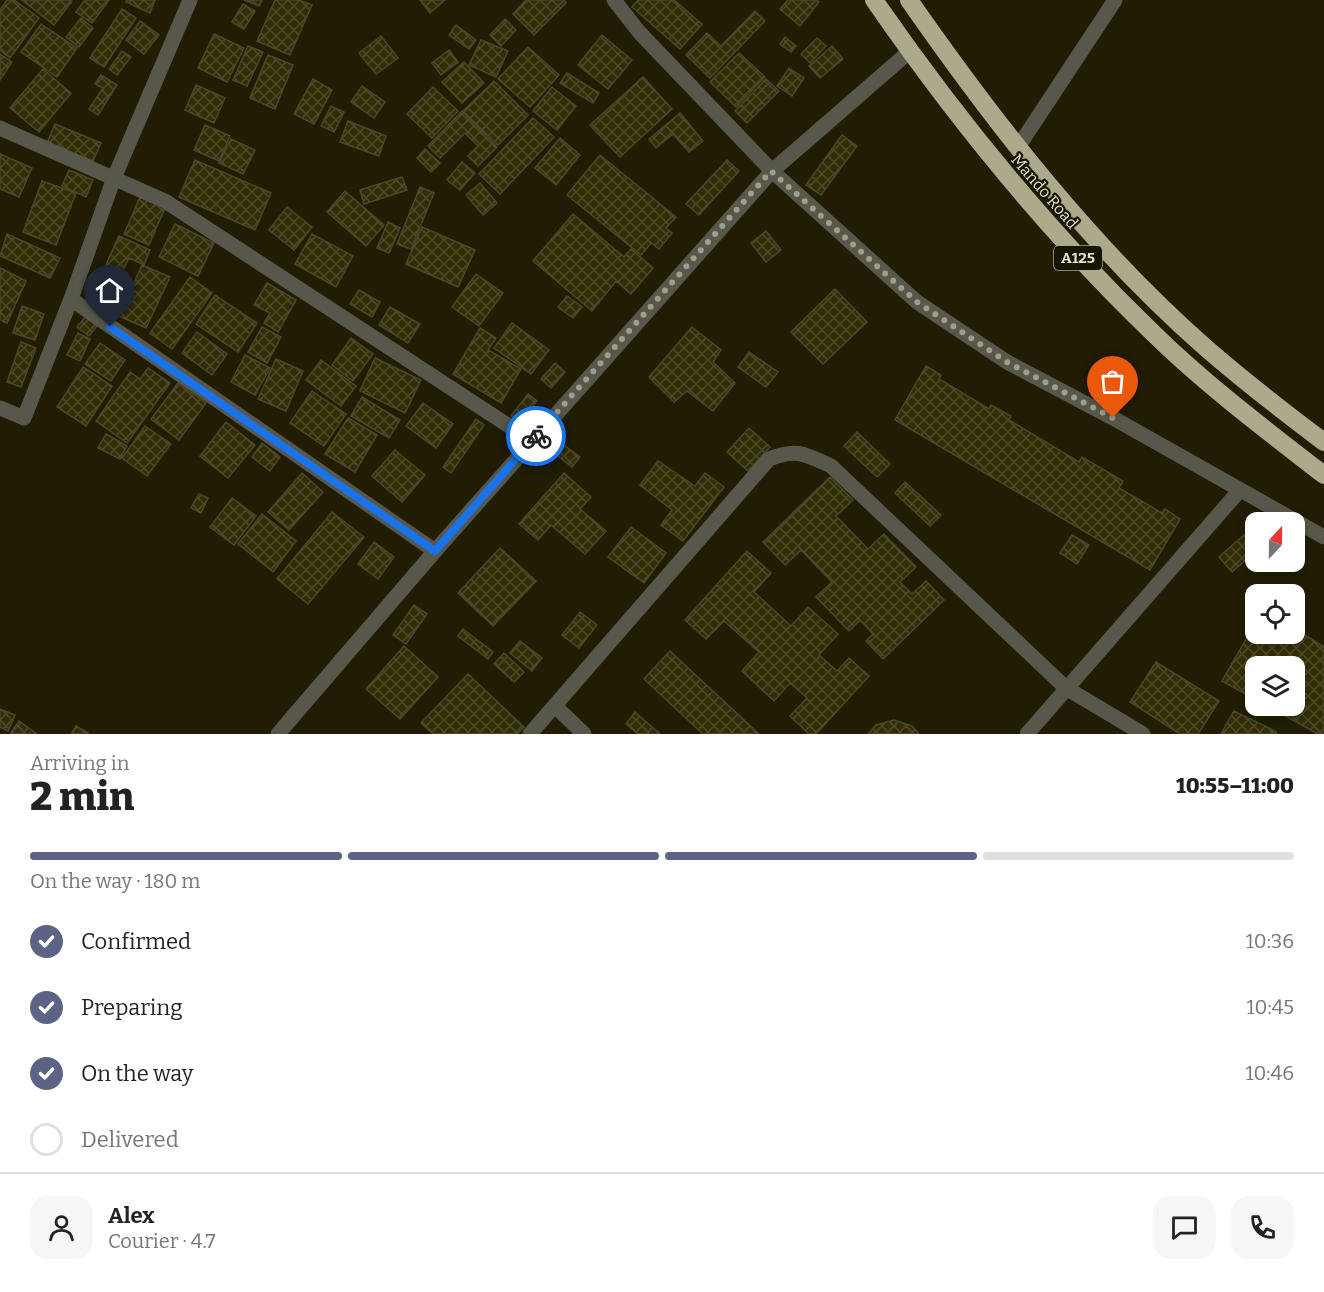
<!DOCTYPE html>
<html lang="en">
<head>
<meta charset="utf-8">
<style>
  body { margin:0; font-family:Bitter,serif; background:#f6f6f6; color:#222; height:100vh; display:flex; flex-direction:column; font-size:22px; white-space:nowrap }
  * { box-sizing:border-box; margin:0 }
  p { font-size:20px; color:#767676 }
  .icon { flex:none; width:33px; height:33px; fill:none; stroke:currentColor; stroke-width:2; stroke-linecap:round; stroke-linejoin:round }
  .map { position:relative; height:734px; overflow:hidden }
  .side { display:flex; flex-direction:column; background:#fff; flex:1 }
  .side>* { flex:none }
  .needle { width:39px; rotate:22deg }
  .buttons { position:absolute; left:1245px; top:512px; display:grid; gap:12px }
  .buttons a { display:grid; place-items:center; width:60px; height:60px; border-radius:12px; background:#fff; box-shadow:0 3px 9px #0003; font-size:30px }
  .pin { position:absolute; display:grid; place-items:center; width:51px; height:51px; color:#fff; margin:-62px -26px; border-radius:50% 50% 50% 0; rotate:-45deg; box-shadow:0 0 6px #0007 }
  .pin .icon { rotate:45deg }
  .courier { position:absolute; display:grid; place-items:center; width:60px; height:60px; margin:-30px; border:4px solid #1a73e8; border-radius:50%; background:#fff; color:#222; box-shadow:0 2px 8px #0007 }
  .head em { font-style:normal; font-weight:800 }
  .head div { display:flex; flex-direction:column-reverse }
  .head { display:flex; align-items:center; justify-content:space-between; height:102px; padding:0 30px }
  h1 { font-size:39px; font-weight:800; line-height:45px }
  .bar { display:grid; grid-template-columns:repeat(4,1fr); gap:9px 6px; align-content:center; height:72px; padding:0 30px }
  .bar i { height:8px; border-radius:4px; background:#e0e0e0 }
  .bar .active { background:#5c6384 }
  .bar p { grid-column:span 4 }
  .line { display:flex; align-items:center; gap:15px; padding:0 30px; border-top:2px solid #e0e0e0 }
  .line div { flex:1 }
  .round { display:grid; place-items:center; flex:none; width:63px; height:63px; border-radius:18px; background:#f6f6f6 }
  ol { padding:0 30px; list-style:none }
  li { display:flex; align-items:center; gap:18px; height:66px }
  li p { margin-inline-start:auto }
  li .icon { padding:6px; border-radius:50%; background:#5c6384; color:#fff; stroke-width:4 }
  li:last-child { color:#767676 }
  li i { width:33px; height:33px; border:3px solid #e0e0e0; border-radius:50% }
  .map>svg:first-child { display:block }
</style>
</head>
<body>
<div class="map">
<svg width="1324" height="734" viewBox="0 0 1324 734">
  <defs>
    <pattern id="building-cross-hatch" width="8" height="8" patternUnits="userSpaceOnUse" patternTransform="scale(1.5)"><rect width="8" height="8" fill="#312d05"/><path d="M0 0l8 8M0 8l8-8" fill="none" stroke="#4f4b29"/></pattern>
  </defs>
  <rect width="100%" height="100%" fill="#201d03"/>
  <path fill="url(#building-cross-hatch)" stroke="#4a482c" stroke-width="1.5" d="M7 0H14L39 18 10 58 0 50V10Z
    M22 0H70L72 1 54 25Z
    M85 0H109L92 23 76 12Z
    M127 0H155L150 13 126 2Z
    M244 0H262L259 6Z
    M275 0H299L312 5 290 55 257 41Z
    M420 0H445L430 13Z
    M526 0H564L566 3 534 35 513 14Z
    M638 0H674L702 24 680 49 632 7Z
    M788 0H816L819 2 800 26 780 9Z
    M243 4 255 11 244 29 232 22Z
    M122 9 136 18 104 67 90 58Z
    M755 11 765 21 710 78 686 55 707 33 721 46Z
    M81 18 93 28 79 47 66 37Z
    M505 19 516 30 501 46 490 35Z
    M140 21 159 35 144 54 126 40Z
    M41 24 77 48 57 77 21 52Z
    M456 25 476 40 469 49 449 35Z
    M214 34 244 48 227 82 198 68Z
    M602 35 632 60 608 89 578 65Z
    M381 36 398 58 376 74 359 53Z
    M785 37 796 46 791 52 780 44Z
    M817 38 826 46 810 63 801 54Z
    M481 40 508 51 496 77 469 65Z
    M248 46 263 52 247 86 233 80Z
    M832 46 843 59 820 78 809 66Z
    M528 47 559 75 530 107 498 79Z
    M449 50 458 62 441 75 432 63Z
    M122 51 131 57 117 75 109 69Z
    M739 53 765 77 736 107 710 82Z
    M0 54 12 62 0 80Z
    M268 55 293 65 275 109 250 98Z
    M464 62 484 83 462 103 442 82Z
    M789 68 804 78 792 96 777 86Z
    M43 69 71 93 39 132 10 108Z
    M567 73 599 93 593 103 560 83Z
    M101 75 117 85 98 115 89 109 103 88 95 84Z
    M643 77 672 109 620 157 590 125Z
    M313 79 332 90 314 124 294 114Z
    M766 79 779 91 747 123 735 111Z
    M494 81 528 115 498 145 463 111Z
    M196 85 225 98 214 123 185 110Z
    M362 86 385 102 374 118 351 102Z
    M433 87 458 111 432 138 407 114Z
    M552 87 576 106 557 130 533 111Z
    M331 106 344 112 334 132 321 126Z
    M462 111 497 147 478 166 468 156 478 146 465 133 440 158 428 146Z
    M680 113 703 141 689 152 673 134 656 148 649 139Z
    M533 118 554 137 500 194 479 174Z
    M348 121 386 136 379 156 340 142Z
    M55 124 101 143 93 161 47 143Z
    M205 125 230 136 219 161 194 150Z
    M842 135 857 146 821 195 806 185Z
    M560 138 580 155 556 185 535 168Z
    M231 139 255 150 243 174 219 163Z
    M425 149 440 163 431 172 417 158Z
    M0 154 32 168 19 197 0 189Z
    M600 155 676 217 666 228 672 233 659 249 651 243 641 255 567 195Z
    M195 160 271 193 255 230 179 197Z
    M727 160 739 171 699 215 686 204Z
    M462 162 475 173 460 190 447 180Z
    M69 170 93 180 86 197 62 186Z
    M402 177 407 190 364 204 360 190Z
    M42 181 76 193 56 245 23 232Z
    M480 183 497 203 483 215 466 195Z
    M420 187 434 193 411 249 397 244Z
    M345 191 384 225 366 246 327 212Z
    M140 197 165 208 149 245 124 234Z
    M287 207 312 227 294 250 269 230Z
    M573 214 624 257 631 249 653 268 631 294 616 281 592 311 533 261Z
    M388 222 400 228 389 253 377 248Z
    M175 224 214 243 198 276 159 257Z
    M422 227 475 250 458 287 406 264Z
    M766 231 781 250 766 262 751 243Z
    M7 234 60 258 50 278 0 256Z
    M312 234 353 256 336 287 295 264Z
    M119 236 150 250 144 265 129 258 119 278 103 271Z
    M142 265 170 277 146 328 119 316Z
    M0 268 26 281 7 323 0 320Z
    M476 274 503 293 479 326 452 307Z
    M190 277 212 293 172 349 150 333Z
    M267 283 296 300 278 332 264 323 270 313 254 305Z
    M835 289 867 322 823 364 791 332Z
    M359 290 380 302 372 317 350 304Z
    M215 295 257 323 238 352 196 324Z
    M567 296 582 307 573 318 558 307Z
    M22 306 44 314 35 340 13 333Z
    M390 307 420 324 408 343 379 325Z
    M85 317 97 326 89 336 77 327Z
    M512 323 549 350 531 374 494 348Z
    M262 327 281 337 267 363 248 352Z
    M692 327 721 350 713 362 735 383 713 411 687 391 674 402 649 377Z
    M480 328 496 338 488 350 521 369 501 403 453 374Z
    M197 332 227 354 212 375 182 353Z
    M78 333 90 339 80 361 67 355Z
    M351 338 373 354 353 381 332 365Z
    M21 342 36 348 21 387 7 382Z
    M100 343 125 360 111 381 85 364Z
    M749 352 778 372 766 387 738 367Z
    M245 355 270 368 255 395 231 382Z
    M375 358 421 380 405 413 360 391Z
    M276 359 303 371 286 411 258 399Z
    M321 360 356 386 341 406 306 380Z
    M555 363 565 372 551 388 541 379Z
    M926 366 941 375 939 379 989 409 991 405 1011 416 1009 420 1079 462 1082 457 1123 481 1119 488 1162 513 1165 509 1180 519 1150 570 895 420Z
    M83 367 112 386 86 426 57 407Z
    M148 368 170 383 127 443 96 421 130 372 140 379Z
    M178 383 206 403 179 440 151 419Z
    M312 391 346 414 324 446 290 423Z
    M528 394 537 401 520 424 511 416Z
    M362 397 400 420 389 438 351 416Z
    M423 403 453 424 436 448 406 426Z
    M348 418 377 435 355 472 325 454Z
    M476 419 484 425 451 473 443 467Z
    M226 422 255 445 228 478 200 456Z
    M145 426 171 444 147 476 122 458Z
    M749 428 770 447 748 471 727 452Z
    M857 432 890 464 877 477 844 446Z
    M106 434 127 446 120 459 98 448Z
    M557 440 580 457 572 467 550 450Z
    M262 443 280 457 270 471 252 457Z
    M395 450 425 475 402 502 372 476Z
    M658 461 695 486 705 473 724 487 683 541 661 525 672 510 640 485Z
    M302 473 323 492 289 530 268 512Z
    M564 473 591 497 580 509 606 531 585 554 551 525 538 540 519 524Z
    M830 477 853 500 836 516 868 549 884 534 916 567 900 582 912 594 926 581 944 600 883 659 866 641 873 634 860 620 849 631 816 597 832 582 801 550 785 565 763 542Z
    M905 482 941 515 930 526 895 493Z
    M199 494 208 498 201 513 191 508Z
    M232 498 256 516 234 545 210 527Z
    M332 512 364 537 308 604 277 579Z
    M262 514 296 541 273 572 238 544Z
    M631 527 666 553 644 583 608 557Z
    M1072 535 1089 545 1077 564 1060 553Z
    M1244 535 1256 551 1232 572 1219 557Z
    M374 542 394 557 378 579 358 564Z
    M500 548 536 581 493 626 458 593Z
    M747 551 771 573 754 592 791 626 808 607 838 634 819 655 837 671 849 658 869 676 816 734H809L790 716 807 698 790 683 774 701 742 671 759 652 724 621 706 639 685 620Z
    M414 605 427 614 406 644 393 635Z
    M580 612 597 625 579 648 562 635Z
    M1256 622V633L1293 635 1297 630 1324 647V734H1318L1265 705H1294V666H1256V700L1222 681Z
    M463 629 493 652 488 659 458 636Z
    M520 641 542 658 532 671 510 653Z
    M404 646 438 677 400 719 366 689Z
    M670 651 759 734H703L644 679Z
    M504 653 524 672 514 682 494 664Z
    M1156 662 1219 701 1198 734H1180L1130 702Z
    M468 674 524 727 517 734H433L421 723Z
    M0 709 15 715 8 731 0 727Z
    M1234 711 1275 731 1277 734H1221Z
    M635 712 660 734H638L626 724Z
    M894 720 912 726 919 734H868L876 725Z
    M19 721 37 734H10Z
    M76 726 88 733 87 734H71Z"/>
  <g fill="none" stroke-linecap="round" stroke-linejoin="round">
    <path stroke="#58574b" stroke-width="15" d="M614 0 639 32 772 171 917 302 1007 362 1113 418 1324 537
      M0 128 165 201 532 441
      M1018 147 1115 0
      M71 299 435 551
      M0 408 24 418 71 299 114 178 190 0
      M555 706 584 734
      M278 734 435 551 772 171 910 51
      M530 734 769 459C797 448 805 454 831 466L1066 688 1143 734
      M1027 734 1240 490"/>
    <path stroke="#acaa8a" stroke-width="18" d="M874 0C957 120 1048 232 1153 333 1206 385 1266 430 1324 475
      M909 0C996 125 1092 248 1206 348 1244 381 1284 412 1324 442"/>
  </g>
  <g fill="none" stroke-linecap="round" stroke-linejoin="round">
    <path stroke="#9f9e8a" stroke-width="6" stroke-dasharray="0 10.8" d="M536 436 771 171 917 302 1007 362 1113 418"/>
    <path stroke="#1a73e8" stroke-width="8" d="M110 327 435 551 536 436"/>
  </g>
  <g text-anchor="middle" stroke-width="4.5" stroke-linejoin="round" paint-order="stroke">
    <rect fill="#171400" stroke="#a6a594" stroke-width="1.5" x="1054" y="246" width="48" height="24" rx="4.5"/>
    <g font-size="15" font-weight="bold" fill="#e4e3d3">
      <text x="1078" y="263">A125</text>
    </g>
    <g font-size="16" fill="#e4e3d3" stroke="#171400">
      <text transform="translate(1045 191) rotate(49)" y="6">Mando Road</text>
    </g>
  </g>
</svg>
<div class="buttons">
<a><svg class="needle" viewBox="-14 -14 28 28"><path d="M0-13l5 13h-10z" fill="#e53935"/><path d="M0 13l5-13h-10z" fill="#767676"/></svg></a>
<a><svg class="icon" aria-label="locate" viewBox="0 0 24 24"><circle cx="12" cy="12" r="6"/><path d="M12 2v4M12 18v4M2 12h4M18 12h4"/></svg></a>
<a><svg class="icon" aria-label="layers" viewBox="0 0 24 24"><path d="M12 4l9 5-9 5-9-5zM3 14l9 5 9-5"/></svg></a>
</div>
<div class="pin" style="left:1113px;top:418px;background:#ea580c"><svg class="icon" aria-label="bag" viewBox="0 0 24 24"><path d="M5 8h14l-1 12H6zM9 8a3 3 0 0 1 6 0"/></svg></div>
<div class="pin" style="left:110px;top:327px;background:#1f2937"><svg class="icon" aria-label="home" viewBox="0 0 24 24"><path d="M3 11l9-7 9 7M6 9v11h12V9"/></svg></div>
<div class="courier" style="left:536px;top:436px"><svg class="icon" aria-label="bike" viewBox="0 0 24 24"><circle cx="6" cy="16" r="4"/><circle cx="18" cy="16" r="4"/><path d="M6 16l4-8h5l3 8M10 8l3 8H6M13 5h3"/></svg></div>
</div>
<section class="side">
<div class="head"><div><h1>2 min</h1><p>Arriving in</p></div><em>10:55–11:00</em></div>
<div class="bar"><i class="active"></i><i class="active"></i><i class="active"></i><i></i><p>On the way · 180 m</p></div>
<ol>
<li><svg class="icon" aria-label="check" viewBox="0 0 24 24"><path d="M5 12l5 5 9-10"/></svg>Confirmed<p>10:36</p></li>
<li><svg class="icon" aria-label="check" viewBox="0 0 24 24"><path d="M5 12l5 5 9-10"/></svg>Preparing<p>10:45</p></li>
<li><svg class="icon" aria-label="check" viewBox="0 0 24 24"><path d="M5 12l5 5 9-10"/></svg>On the way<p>10:46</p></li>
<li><i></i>Delivered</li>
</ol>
<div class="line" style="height:108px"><a class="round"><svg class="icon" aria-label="person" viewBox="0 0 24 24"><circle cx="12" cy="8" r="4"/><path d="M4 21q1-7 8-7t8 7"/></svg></a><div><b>Alex</b><p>Courier · 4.7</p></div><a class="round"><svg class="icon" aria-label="chat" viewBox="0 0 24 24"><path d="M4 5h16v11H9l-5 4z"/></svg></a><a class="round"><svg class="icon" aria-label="phone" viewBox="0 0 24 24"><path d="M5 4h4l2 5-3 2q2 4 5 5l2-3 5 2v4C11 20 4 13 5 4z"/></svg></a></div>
</section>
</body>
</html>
